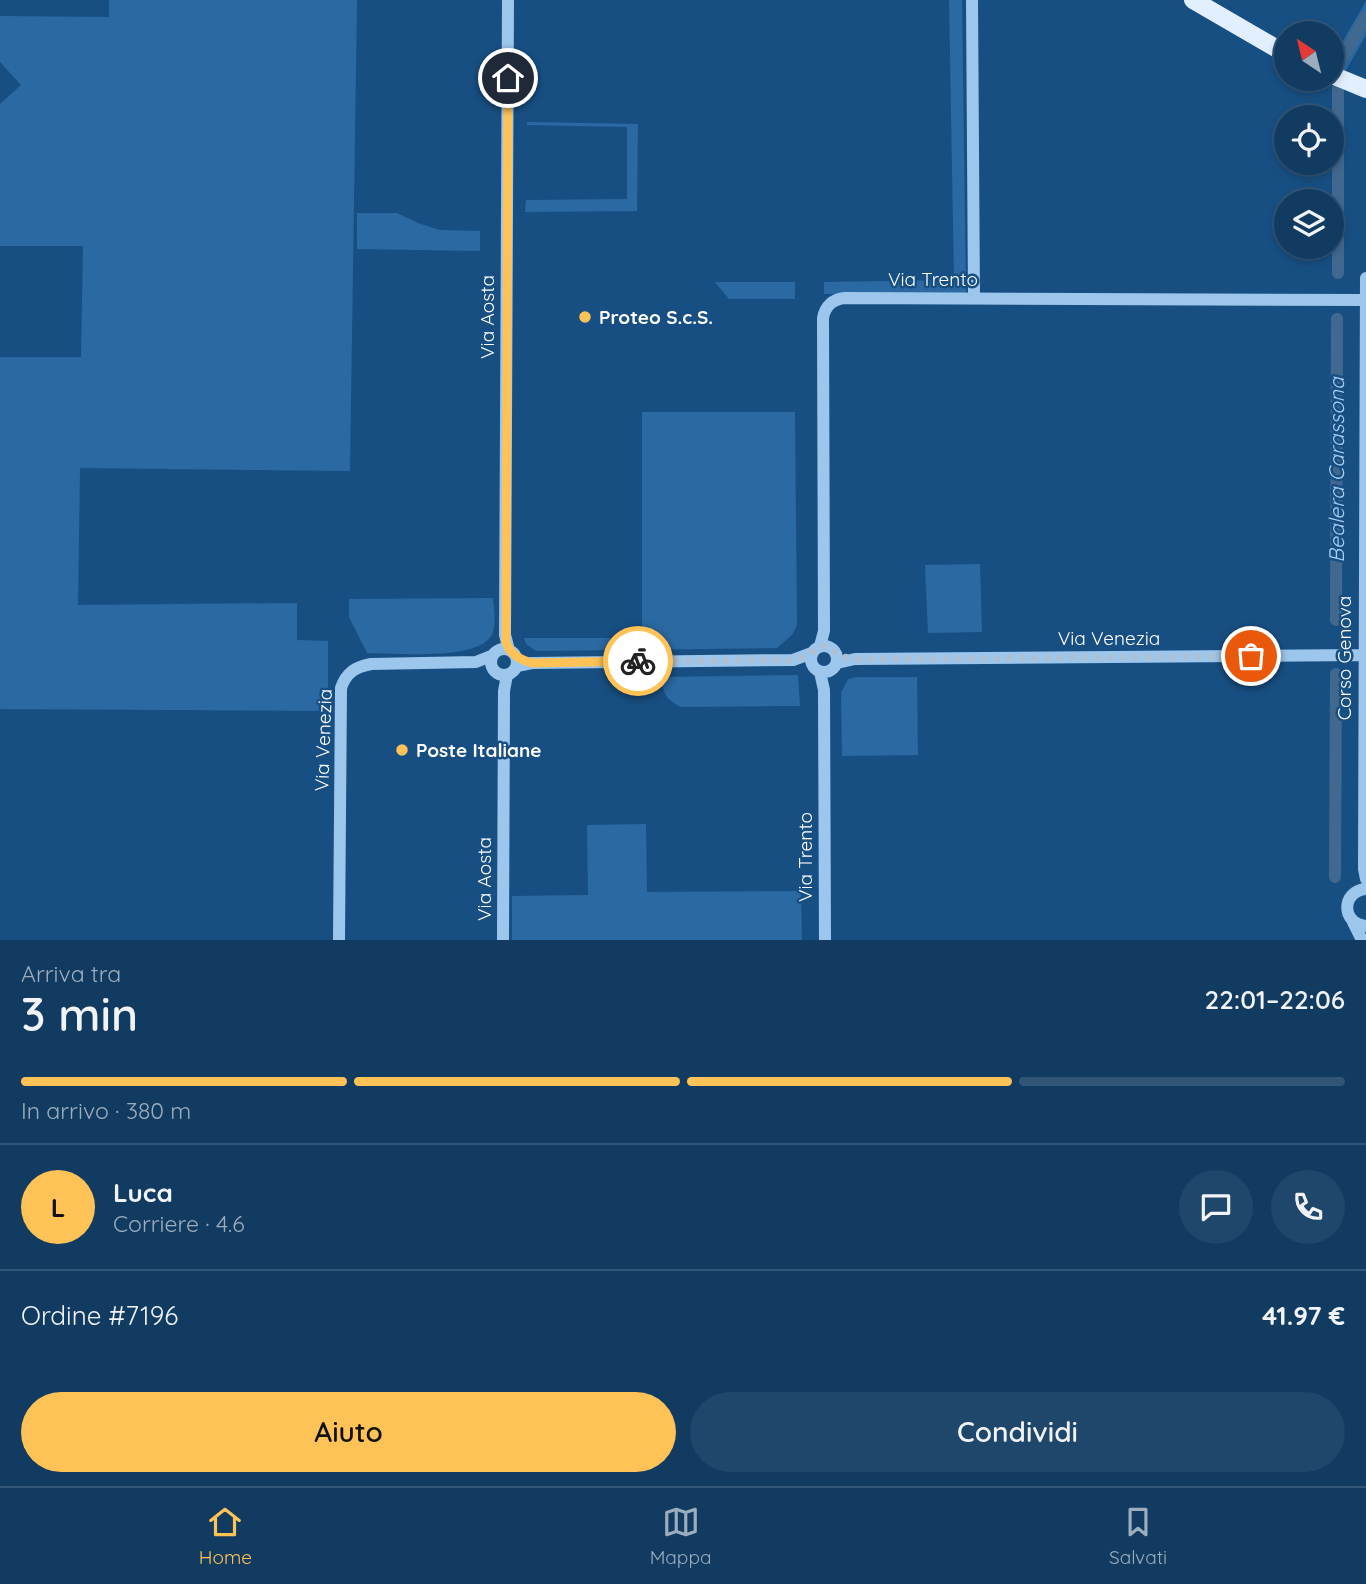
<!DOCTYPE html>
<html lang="it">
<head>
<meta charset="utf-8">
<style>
  body { margin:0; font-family:Quicksand,sans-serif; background:#1f466b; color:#f1f3f6; height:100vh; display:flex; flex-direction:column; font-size:26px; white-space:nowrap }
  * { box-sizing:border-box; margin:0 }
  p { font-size:23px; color:#9cadbe }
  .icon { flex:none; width:38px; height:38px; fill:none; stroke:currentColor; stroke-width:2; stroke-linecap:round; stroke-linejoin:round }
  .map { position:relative; height:940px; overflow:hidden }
  .sheet { display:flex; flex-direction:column; background:#123b62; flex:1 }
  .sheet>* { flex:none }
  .needle { width:46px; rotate:325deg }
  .controls { position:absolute; left:1274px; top:21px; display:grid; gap:14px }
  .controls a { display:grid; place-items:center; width:70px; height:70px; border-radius:50%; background:#123b62; box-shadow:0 4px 10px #0003,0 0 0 2px #315577; font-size:35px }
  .pin { position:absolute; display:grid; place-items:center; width:60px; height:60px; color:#fff; margin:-30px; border:4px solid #fff; border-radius:50%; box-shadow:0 2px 7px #0007 }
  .courier { position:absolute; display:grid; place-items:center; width:70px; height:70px; margin:-35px; border:5px solid #ffc257; border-radius:50%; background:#fff; color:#222; box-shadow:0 2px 9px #0007 }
  .summary em { font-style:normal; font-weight:600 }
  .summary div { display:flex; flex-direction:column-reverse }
  .summary { display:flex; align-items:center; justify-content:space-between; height:119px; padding:0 21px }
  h1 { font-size:46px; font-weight:600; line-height:52px }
  .bar { display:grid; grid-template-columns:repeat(4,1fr); gap:10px 7px; align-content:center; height:84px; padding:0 21px }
  .bar i { height:9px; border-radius:5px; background:#315577 }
  .bar .selected { background:#ffc257 }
  .bar p { grid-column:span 4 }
  .line { display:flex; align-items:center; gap:18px; padding:0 21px; border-top:2px solid #315577 }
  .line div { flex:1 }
  .round { display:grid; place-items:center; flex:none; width:74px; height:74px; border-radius:37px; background:#1f466b }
  .button { display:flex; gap:14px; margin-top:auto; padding:14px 21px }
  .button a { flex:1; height:80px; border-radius:42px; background:#ffc257; color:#111; font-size:28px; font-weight:600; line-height:80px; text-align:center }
  .button a+a { background:#1f466b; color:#f1f3f6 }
  .tabs { display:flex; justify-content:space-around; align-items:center; height:98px; border-top:2px solid #315577; background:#123b62; font-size:19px; color:#9cadbe }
  .tabs a { display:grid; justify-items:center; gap:4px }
  .tabs .selected { color:#ffc257 }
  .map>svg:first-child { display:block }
</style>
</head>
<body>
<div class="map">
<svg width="1366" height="940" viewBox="0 0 1366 940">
  <rect width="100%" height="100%" fill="#184f83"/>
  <path fill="#2b69a2" d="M109 0H357L350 471 80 468 78 605 297 603V640L328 641V711L0 709V357H81L83 246H0V104L21 85 0 62V16L109 17Z
    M949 0H962L966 293 824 294V282L954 280Z
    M1366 1V35L1345 72 1332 66V60Z
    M527 122 638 124 637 211 525 212 526 200 627 199V127L527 125Z
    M357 213H397L418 223 440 230 480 231V251L357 249Z
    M715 282H795V299H729Z
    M642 412H795L797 625 792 635 777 648 536 651 526 644 524 638H642Z
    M980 564 982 632 928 633 925 565Z
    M493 598C494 608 496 622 493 632 484 662 394 653 367 653L349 617V599Z
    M798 675 800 706 681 707C667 700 662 693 662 677Z
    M858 677H917L918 755 842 756 841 693 848 679Z
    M646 824 647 892 801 891 802 940H512V896L588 895 587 825Z"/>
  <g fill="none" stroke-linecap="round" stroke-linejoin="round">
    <path stroke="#416990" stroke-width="12" d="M1339 64 1366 17
      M1338 273V88
      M1336 620 1337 319
      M1335 877 1336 674"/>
    <path stroke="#9dc6ec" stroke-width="12" d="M508 0 505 635 509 650
      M972 0 974 298
      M1366 278 1364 869 1366 879
      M811 659a13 13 0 1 1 26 0a13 13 0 1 1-26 0Z
      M820 646 824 631 823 318C825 306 833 299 845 298L1366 300
      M491 662a13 13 0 1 1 26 0a13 13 0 1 1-26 0Z
      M837 663 855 659 1363 655
      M517 666 532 663 793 660 812 653
      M820 672 824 690 825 940
      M1366 889C1341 891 1341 924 1366 926
      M1353 922 1362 940
      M339 940 341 688C346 673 355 667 371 664L476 662 491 656
      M503 940 504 691 507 675"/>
    <path stroke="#e1efff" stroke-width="18" d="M1193 0 1286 54
      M1332 75 1366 89"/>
  </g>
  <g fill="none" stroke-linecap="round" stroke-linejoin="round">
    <path stroke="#aec1d4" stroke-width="7" stroke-dasharray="0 12.6" d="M638 661 793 660C809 657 813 647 826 646L840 656 855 659 1251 656"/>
    <path stroke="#ffc257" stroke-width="9" d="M508 78 506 642C510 654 520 660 532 663L638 661"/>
  </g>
  <g fill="#ffc257" stroke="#184f83" stroke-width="2.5">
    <circle cx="585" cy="317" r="7"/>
    <circle cx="402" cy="750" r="7"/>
  </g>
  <g text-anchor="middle" stroke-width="5" stroke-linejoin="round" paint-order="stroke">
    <g font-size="19" fill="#fff" stroke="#184f83">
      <text x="933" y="286">Via Trento</text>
      <text transform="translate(487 317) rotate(-90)" y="7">Via Aosta</text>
      <text x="1109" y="645">Via Venezia</text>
      <text transform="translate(1344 658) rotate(-90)" y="7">Corso Genova</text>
      <text transform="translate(323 740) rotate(-88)" y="7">Via Venezia</text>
      <text transform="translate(805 857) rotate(-90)" y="7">Via Trento</text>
      <text transform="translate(484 879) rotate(-90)" y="7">Via Aosta</text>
    </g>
    <g font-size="19" font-weight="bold" fill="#fff" stroke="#184f83" text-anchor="start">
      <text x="599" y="324">Proteo S.c.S.</text>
      <text x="416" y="757">Poste Italiane</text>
    </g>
    <g font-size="21" font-style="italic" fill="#a8d0f4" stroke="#184f83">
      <text transform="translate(1337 470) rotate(-90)" y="7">Bealera Carassona</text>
    </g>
  </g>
</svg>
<div class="controls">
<a><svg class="needle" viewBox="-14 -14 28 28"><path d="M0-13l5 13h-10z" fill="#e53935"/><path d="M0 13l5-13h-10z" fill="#9cadbe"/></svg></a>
<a><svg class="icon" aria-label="locate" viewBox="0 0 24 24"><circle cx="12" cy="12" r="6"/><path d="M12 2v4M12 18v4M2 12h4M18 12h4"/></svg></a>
<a><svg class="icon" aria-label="layers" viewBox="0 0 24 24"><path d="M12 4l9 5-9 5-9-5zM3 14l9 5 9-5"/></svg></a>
</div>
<div class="pin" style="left:1251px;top:656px;background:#ea580c"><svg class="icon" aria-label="bag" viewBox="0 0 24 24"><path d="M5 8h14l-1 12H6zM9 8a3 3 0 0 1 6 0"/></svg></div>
<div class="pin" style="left:508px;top:78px;background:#1f2937"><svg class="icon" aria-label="home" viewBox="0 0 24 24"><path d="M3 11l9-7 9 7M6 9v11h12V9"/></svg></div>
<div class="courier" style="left:638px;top:661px"><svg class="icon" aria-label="bike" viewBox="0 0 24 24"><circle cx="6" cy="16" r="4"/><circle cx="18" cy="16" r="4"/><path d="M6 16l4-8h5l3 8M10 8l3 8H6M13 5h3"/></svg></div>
</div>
<section class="sheet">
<div class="summary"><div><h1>3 min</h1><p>Arriva tra</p></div><em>22:01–22:06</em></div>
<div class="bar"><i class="selected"></i><i class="selected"></i><i class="selected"></i><i></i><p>In arrivo · 380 m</p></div>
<div class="line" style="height:126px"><b class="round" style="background:#ffc257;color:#111">L</b><div><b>Luca</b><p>Corriere · 4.6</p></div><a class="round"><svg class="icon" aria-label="chat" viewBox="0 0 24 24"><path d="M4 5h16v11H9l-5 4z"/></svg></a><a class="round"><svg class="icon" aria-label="phone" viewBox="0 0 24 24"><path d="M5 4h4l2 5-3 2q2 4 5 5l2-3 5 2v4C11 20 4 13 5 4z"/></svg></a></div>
<div class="line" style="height:91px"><div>Ordine #7196</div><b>41.97 €</b></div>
<div class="button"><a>Aiuto</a><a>Condividi</a></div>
</section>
<nav class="tabs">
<a class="selected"><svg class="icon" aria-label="home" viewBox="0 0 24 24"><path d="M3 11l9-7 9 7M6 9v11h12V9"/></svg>Home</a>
<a><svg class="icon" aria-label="map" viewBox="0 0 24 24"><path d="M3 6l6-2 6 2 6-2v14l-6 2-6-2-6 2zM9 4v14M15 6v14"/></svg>Mappa</a>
<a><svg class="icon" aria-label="saved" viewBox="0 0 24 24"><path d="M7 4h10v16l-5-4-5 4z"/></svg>Salvati</a>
</nav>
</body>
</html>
